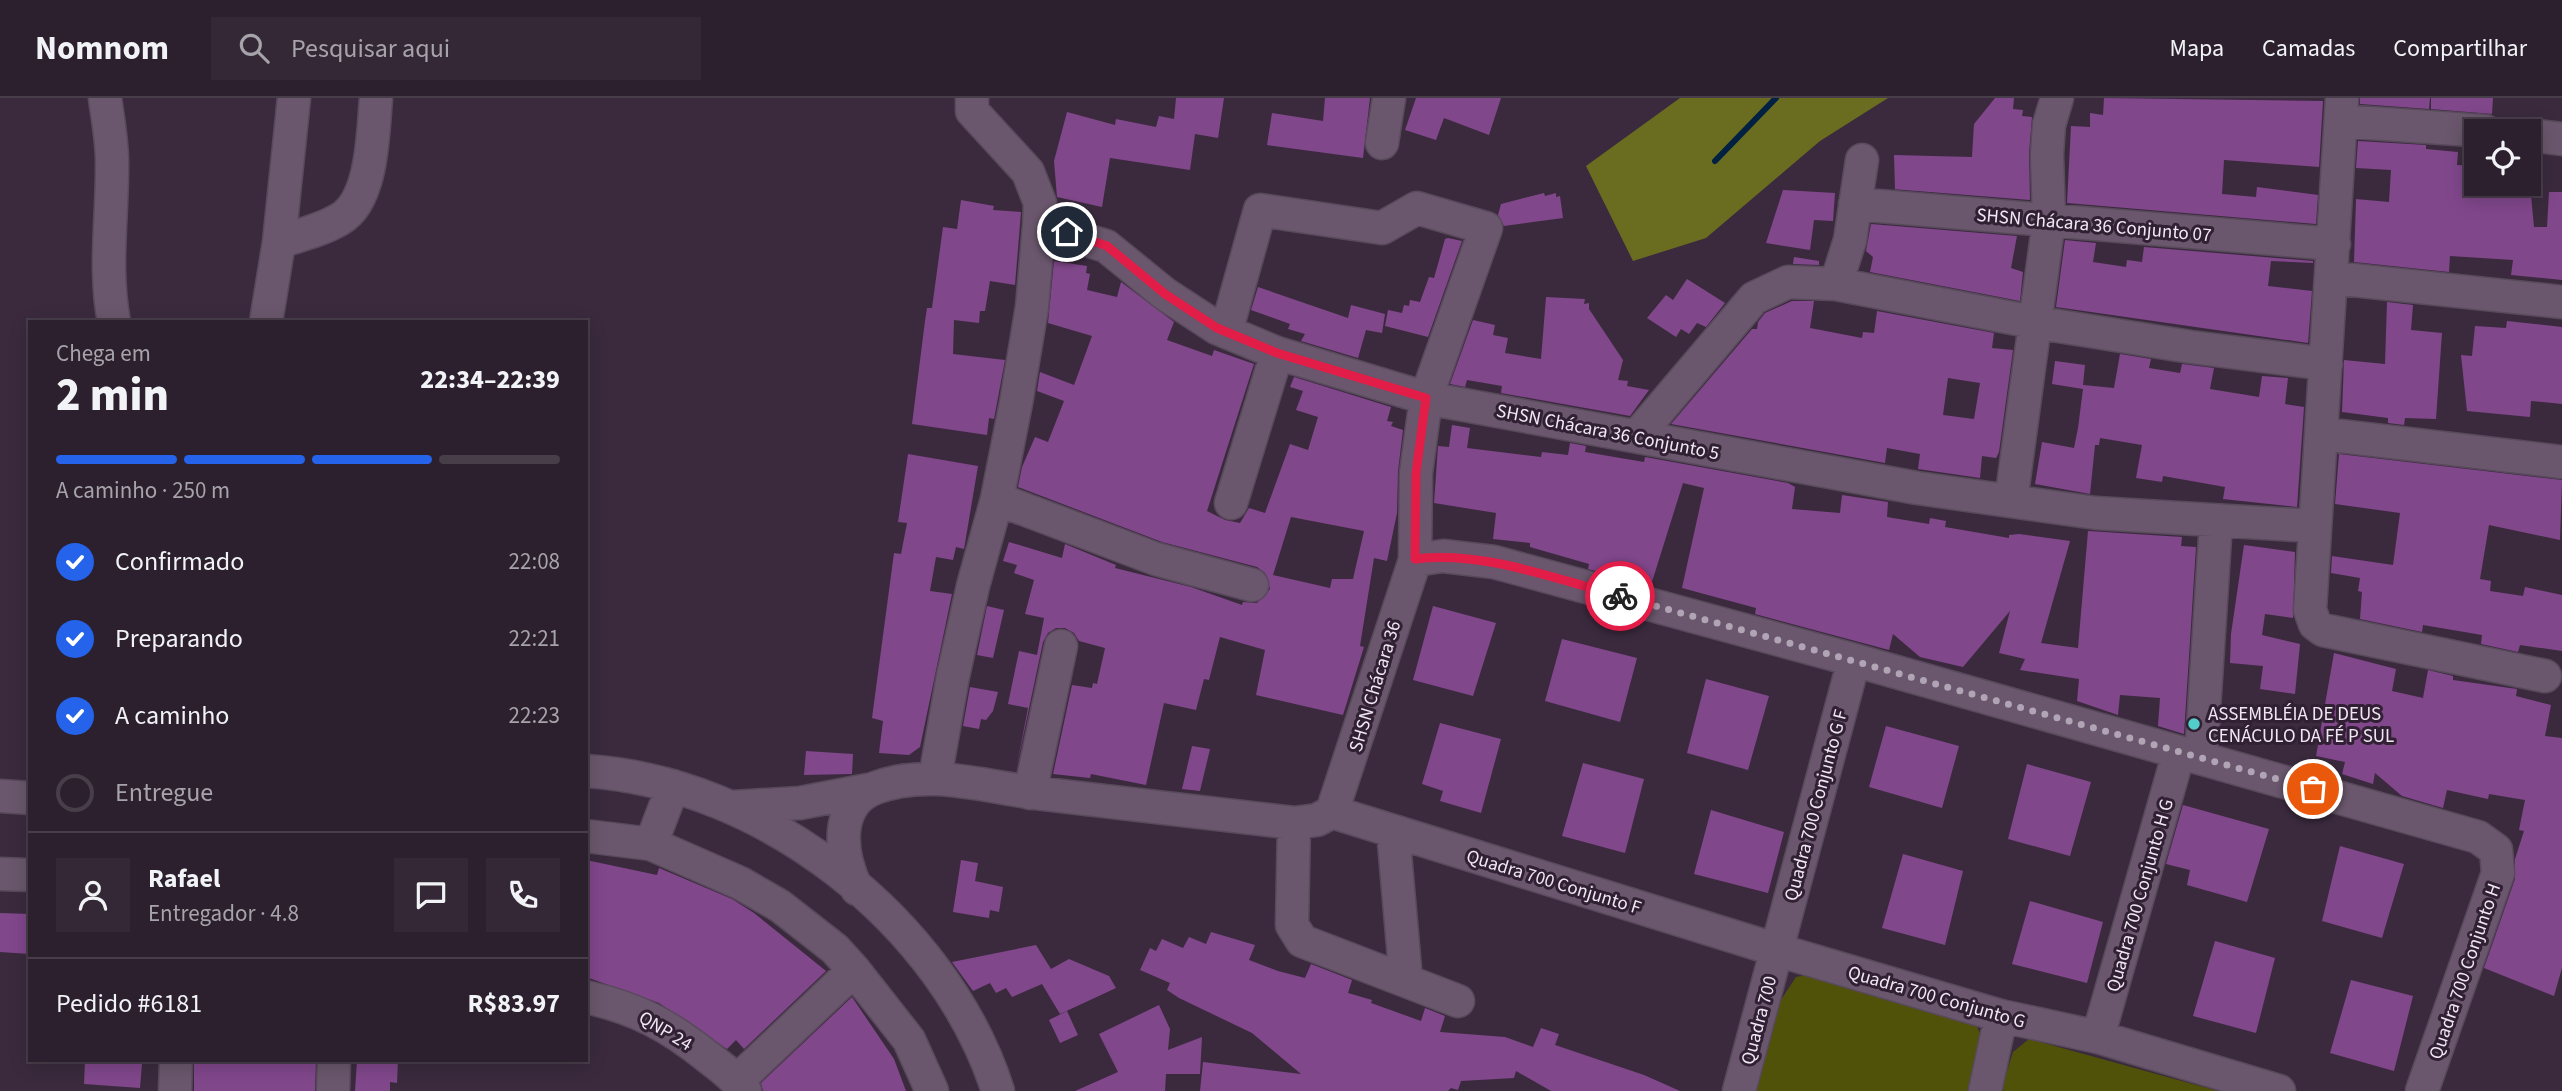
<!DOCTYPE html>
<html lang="pt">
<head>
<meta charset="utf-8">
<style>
  body { margin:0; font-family:"Source Sans 3",sans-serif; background:#342836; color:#f1f3f6; height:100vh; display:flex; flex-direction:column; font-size:26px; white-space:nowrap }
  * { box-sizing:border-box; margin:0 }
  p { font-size:23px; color:#a6a3aa }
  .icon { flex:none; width:38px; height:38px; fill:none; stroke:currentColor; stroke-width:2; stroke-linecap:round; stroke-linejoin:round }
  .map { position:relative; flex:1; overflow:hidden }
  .panel { position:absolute; left:28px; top:222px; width:560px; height:742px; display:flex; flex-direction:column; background:#2c202e; border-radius:0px; box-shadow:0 4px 18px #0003,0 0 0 2px #483e4a }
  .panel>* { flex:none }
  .fabs { position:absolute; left:2464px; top:21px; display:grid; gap:14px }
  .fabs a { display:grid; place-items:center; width:77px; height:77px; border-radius:0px; background:#2c202e; box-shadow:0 4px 18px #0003,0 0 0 2px #483e4a; font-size:35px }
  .pin { position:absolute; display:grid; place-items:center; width:60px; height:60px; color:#fff; margin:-30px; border:4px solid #fff; border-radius:50%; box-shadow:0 2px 7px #0007 }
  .courier { position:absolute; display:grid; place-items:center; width:70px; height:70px; margin:-35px; border:5px solid #e11d48; border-radius:50%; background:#fff; color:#222; box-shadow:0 2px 9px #0007 }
  .overview em { font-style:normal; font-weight:800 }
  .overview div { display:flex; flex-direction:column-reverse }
  .overview { display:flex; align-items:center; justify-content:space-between; height:119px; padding:0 28px }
  h1 { font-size:46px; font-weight:800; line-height:52px }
  .bar { display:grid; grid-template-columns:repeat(4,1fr); gap:10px 7px; align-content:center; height:84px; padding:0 28px }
  .bar i { height:9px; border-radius:5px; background:#483e4a }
  .bar .on { background:#2563eb }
  .bar p { grid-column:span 4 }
  .line { display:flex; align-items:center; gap:18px; padding:0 28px; border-top:2px solid #483e4a }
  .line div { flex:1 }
  .round { display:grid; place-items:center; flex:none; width:74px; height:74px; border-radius:0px; background:#342836 }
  ol { padding:0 28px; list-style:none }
  li { display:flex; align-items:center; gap:21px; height:77px }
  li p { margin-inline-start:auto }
  li .icon { padding:7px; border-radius:50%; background:#2563eb; color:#fff; stroke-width:4 }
  li:last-child { color:#a6a3aa }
  li i { width:38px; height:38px; border:4px solid #483e4a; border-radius:50% }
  header { display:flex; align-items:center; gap:42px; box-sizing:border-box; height:98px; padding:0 35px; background:#2c202e; border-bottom:2px solid #483e4a }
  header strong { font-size:33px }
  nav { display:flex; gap:38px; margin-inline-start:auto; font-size:24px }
  .search { width:490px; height:63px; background:#342836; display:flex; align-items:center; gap:18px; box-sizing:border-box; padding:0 24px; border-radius:0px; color:#a6a3aa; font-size:26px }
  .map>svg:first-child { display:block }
</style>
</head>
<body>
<header>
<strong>Nomnom</strong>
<div class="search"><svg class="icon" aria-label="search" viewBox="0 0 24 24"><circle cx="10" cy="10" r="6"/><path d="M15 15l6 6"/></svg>Pesquisar aqui</div>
<nav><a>Mapa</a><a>Camadas</a><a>Compartilhar</a></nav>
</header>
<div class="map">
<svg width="2562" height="993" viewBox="0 0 2562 993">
  <rect width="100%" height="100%" fill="#3b2a3e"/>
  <path fill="#50520a" d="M1807 877 1975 924 1988 954 1976 993H1753L1777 908 1796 879Z
    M2029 941 2218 993H2004L2002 989 2013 954Z"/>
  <path fill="#6a6d20" d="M1680 0H1888L1820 43 1706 140 1633 163 1586 68Z"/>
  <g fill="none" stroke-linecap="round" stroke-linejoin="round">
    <path stroke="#022042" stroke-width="6" d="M1715 63 1776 0"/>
  </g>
  <path fill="#81478b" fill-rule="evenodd" d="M1176 0H1224L1218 40 1195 36 1190 72 1110 60 1102 109 1057 99 1054 63 1067 14 1115 27 1116 21 1156 29 1159 18 1174 21Z
    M1325 0H1370L1363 60 1267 47 1272 15 1323 23Z
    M1416 0H1501L1489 37 1444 20 1436 42 1405 32Z
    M1995 0H2014L2013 11 2023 12 2022 18 2032 19 2029 55 2030 102 1892 91H1895L1894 57 1972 59 1974 26Z
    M2104 0 2323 3 2319 69 2224 62 2222 96 2256 99 2257 89 2318 97 2316 126 2067 105 2071 28 2090 29V15L2103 17Z
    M2360 0H2430L2429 11 2360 6Z
    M2431 0H2493L2492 16 2431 11Z
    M2358 43 2426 47V51L2458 54 2457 67 2476 68V86H2530L2534 129H2547L2549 94H2562V182L2511 177 2513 162 2450 158 2449 174 2354 164 2356 101 2389 104 2391 72 2356 70Z
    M1783 92 1835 95 1833 123 1814 122 1810 152 1766 145Z
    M1544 95 1545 98 1556 95V99L1560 98 1563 120 1504 128 1498 117 1501 106Z
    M961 102 994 108 993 112 1021 114 1015 187 990 183 985 213H980L979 225 954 222 953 256 1005 262 994 321 989 320 987 337 912 326 925 223 927 210H932L943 129 957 131Z
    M1871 126 2017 138 2011 170 2023 174 2020 203 1870 174 1873 159 1866 153Z
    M1448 140 1462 143 1428 239 1385 228 1388 212 1402 215 1404 207 1409 208 1410 202 1420 204 1429 179 1434 180 1445 141Z
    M2065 142 2096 145 2093 164 2126 169 2127 162 2142 164 2144 149 2313 163V165L2271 163 2268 188 2312 193 2308 245 2056 209Z
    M1794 159 1819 163V167L1793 166Z
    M1054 163 1087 168 1086 175 1090 176 1087 192 1117 199 1121 184 1174 224 1167 242 1212 258 1214 252 1254 266 1207 413 1225 422 1240 425 1249 410 1265 415 1290 346 1308 352 1318 319 1296 312 1303 293 1290 289 1294 279 1391 309 1387 323 1393 324 1391 328 1403 332 1398 373 1397 415 1387 463 1374 460 1360 548 1364 549 1343 617 1256 597 1265 552 1220 539 1209 582 1204 581 1196 612 1164 605 1146 687 1091 676 1090 680 1053 676 1072 587 1092 590 1093 585 1097 586 1105 550 1079 543 1074 535 1065 530H1056L1048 535 1043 544 1016 672 1028 610 1008 606 1019 553 1037 557 1044 520 1025 516 1034 482 1014 475 1017 467 1003 463 1009 444 1062 460 1065 446 1116 467 1115 470 1191 489 1242 507 1243 504 1257 505 1270 491 1265 475 1257 469 1162 444 1018 389 1022 369 1035 339 1048 344 1064 303 1037 293 1040 274 1074 287 1092 238 1048 225ZM1291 419 1364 433 1353 481H1332L1330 490 1273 477Z
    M1687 181 1725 205 1706 229 1697 225 1689 236 1681 231 1676 239 1647 220 1666 197 1673 202Z
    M1258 189 1348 220 1351 207 1385 216 1382 235 1366 232 1358 260 1301 243 1305 236 1288 231 1290 226 1251 212Z
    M1546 199 1585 201 1584 206 1589 205V211L1623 262 1618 282 1628 283 1627 288 1649 292 1630 318 1501 295 1502 288 1467 282 1465 289 1450 286 1473 222 1495 227 1493 237 1508 240 1505 255 1541 261Z
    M1792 203H1814L1810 230 1862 240 1863 234 1874 235 1877 213 1994 235 1992 250 2013 252 1999 354 1996 360 1982 358 1980 380 1918 371 1920 356 1887 350 1885 365 1671 326 1752 231H1757L1758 224 1765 215ZM1948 280 1980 285 1974 321 1943 317Z
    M2387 204 2413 207 2411 232 2442 235 2436 321 2405 320 2404 327 2388 325V320L2342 314 2344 262 2385 266Z
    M2507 223 2562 229V306L2531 303 2530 319 2467 313 2461 257 2472 258 2475 228 2506 230Z
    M2120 256 2151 261 2149 270 2180 275 2182 266 2214 270 2210 291 2259 299 2262 278 2288 280 2285 306 2304 309 2297 409 2223 401 2225 389 2163 378 2162 384 2136 380 2142 347 2100 340 2099 347H2095L2090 396 2035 386 2042 344 2074 350 2078 330 2083 291 2052 286 2055 263 2085 267 2083 287 2114 290Z
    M1452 327 1470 330 1467 350 1541 359 1542 354 1568 357 1570 345 1586 348 1585 354 1644 364 1645 359 1788 385 1795 389 1792 411 1840 415 1842 397 1888 404 1887 419 1929 426 1930 420 1946 423 1945 429 2009 440V437L2019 436 2070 443 2041 545 2078 550 2088 433 2182 439 2181 448 2196 449 2184 636 2158 628 2160 600 2120 597 2118 617 2077 603 2079 581 2020 572 2025 561 1999 555 2010 513 1963 569 1920 559 1893 536 1889 552 1755 516 1756 510 1682 490 1704 390 1683 385 1651 487 1588 471 1589 466 1530 449V445L1493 441 1496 415 1434 405 1438 348 1449 349Z
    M908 356 978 368 964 451 956 449 953 462 936 459 930 493 952 496 920 649 909 657 879 655 883 623 872 620 894 455 901 456 907 425 898 424Z
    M2339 356 2562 382 2560 442 2489 427 2480 481 2491 483 2490 493 2523 498 2525 489 2562 497V553L2520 547 2518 554 2481 546 2482 537 2423 527 2422 534 2360 521 2362 494 2358 493 2360 480 2331 475 2332 458 2393 467 2400 415 2335 406Z
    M2244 447 2295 454 2293 520 2265 516 2262 537 2300 546 2295 596 2260 591 2263 568 2230 565 2231 536Z
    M987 508 1004 512 993 560 977 557Z
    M1433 508 1496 525 1473 598 1413 582Z
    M1562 541 1637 560 1620 624 1545 603Z
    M2334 555 2396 571 2392 593 2423 600 2428 572 2453 578V582L2517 591 2516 598 2551 607 2545 638 2562 640V870L2554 898 2484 870 2515 781V761L2524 733 2519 732 2525 702 2489 696 2488 701 2447 692 2443 710 2402 698 2375 675 2373 686 2342 676 2345 664 2316 658Z
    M1706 581 1769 598 1748 672 1687 655Z
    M970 589 998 594 993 613 986 622 981 621 979 631 963 628Z
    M1440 625 1501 641 1481 715 1440 703 1443 693 1422 686Z
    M1886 628 1959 648 1942 710 1869 689Z
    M1192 648 1210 651 1200 693 1182 691Z
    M806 653 853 656 852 676 804 677Z
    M1583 665 1644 681 1625 755 1562 738Z
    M2027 666 2091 684 2070 758 2008 741Z
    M2183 707 2269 731 2247 804 2187 787 2190 772 2166 766Z
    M1711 712 1784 734 1768 795 1694 776Z
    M2340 748 2404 766 2382 840 2322 823Z
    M1903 756 1963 773 1945 847 1882 830Z
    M586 762 657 777 659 770 732 801 754 815 826 873 744 951 736 942 727 951 659 905 586 879Z
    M961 762 978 765 975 783 1003 789 999 814 990 812 989 820 953 814Z
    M2030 803 2103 824 2087 885 2012 866Z
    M0 815 30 816V856L0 854Z
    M1211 834 1255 847 1249 862 1278 873 1305 880 1311 866 1352 882 1348 895 1372 902 1371 905 1421 923 1425 910 1445 918 1440 934 1505 939 1533 949 1541 930 1559 936 1555 947 1644 977 1680 993H1551L1516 973 1514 980 1461 983 1458 992 1451 990 1448 993H1200L1203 964 1301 976 1252 935 1179 900 1167 892 1170 885 1140 872 1150 850 1156 853 1162 841 1183 850 1189 839 1206 846Z
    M2215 843 2275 860 2256 935 2193 918Z
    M1036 847 1051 871 1069 861 1109 878 1116 890 1060 916 1042 886 1012 899 1006 890 996 895 990 885 973 893 952 864Z
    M2351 882 2413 898 2394 973 2330 955Z
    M852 899 894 961 906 993H763L761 985Z
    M1159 907 1170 931 1168 952 1202 939 1200 976H1166L1165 993H1075L1118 974 1099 936Z
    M1067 913 1078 937 1060 945 1049 922Z
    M85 962H138V966H142L140 990 84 986Z
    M194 962H316L315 993H194Z
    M357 962H398L397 985 390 984V993H355Z"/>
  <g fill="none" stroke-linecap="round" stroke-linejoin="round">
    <defs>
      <path id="minor" d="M105 0C108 23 113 47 112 71 112 123 104 172 114 224
        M2342 0 2310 512 2315 526 2323 532 2545 578
        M2341 23 2485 33
        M2529 37 2562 41
        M1382 45 1389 0
        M1855 106 2334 146
        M1039 128 1106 148 1165 196 1217 230 1277 255 1426 300 1917 390 2096 415 2313 428
        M279 144C300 137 322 132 340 121 373 102 373 34 376 0
        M2333 180 2562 204
        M1836 186 1850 142 1862 62
        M266 224 279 144 294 0
        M1226 234 1260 112 1382 130 1417 110 1486 130 1426 300 1416 375 1415 462 1332 714
        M2323 336 2562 364
        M1637 338 1754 200 1788 184 1836 186 2033 224 2191 249 2326 266
        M997 401 1156 461 1252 487
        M2011 403 2049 122 2047 56 2049 27 2057 0
        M1231 405 1277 255
        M1415 462 1443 458 1494 464 1854 562 2478 739 2496 752 2498 775 2422 993
        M2201 659 2216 424
        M586 673C764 684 944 824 998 993
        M935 680 953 578 973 488 997 401 1016 305 1032 209 1039 128 1040 105 1028 74 972 13V0
        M1030 695 1061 548
        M0 698 30 700
        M733 709 800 705 873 691
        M1332 714 1777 852 2001 918 2098 939 2279 993
        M1294 725 1292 827 1302 843 1458 903
        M1393 733 1406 882
        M586 738 651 746 740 785 780 808 835 851 854 872 909 942 932 993
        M651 746 673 688
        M0 776 30 777
        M857 791C840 759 833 706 875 690 930 669 988 690 1044 696 1127 706 1211 715 1294 725L1317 722 1332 714
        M586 899C636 910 668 927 708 959 722 970 735 979 745 993
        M2098 939 2179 654
        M737 983 854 872
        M175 993 176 962
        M333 993 334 962
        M1739 993 1854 562
        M1985 993 2001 918"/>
    </defs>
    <use href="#minor" stroke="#58495b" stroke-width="35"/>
    <use href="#minor" stroke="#6a576d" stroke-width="32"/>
  </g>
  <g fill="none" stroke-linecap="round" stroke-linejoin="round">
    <path stroke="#b1a4b4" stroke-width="7" stroke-dasharray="0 12.6" d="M1620 498 2313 691"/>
    <path stroke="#e11d48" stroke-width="9" d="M1067 134 1107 148 1165 196 1217 230 1277 255 1426 300 1416 375 1415 461C1485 453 1552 480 1620 498"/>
  </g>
  <circle fill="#53cdc9" stroke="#312034" stroke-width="2.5" cx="2194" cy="626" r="7"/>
  <g text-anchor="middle" stroke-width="6" stroke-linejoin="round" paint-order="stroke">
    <g font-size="19" fill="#f1e6f3" stroke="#312034">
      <text transform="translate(2094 126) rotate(5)" y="7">SHSN Chácara 36 Conjunto 07</text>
      <text transform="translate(1608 333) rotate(11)" y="7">SHSN Chácara 36 Conjunto 5</text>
      <text transform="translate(1374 588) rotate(-73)" y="7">SHSN Chácara 36</text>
      <text transform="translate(1815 707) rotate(-75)" y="7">Quadra 700 Conjunto G F</text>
      <text transform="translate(1554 783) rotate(17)" y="7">Quadra 700 Conjunto F</text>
      <text transform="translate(2139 797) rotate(-74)" y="7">Quadra 700 Conjunto H G</text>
      <text transform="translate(2464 873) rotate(-71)" y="7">Quadra 700 Conjunto H</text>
      <text transform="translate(1937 898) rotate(16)" y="7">Quadra 700 Conjunto G</text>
      <text transform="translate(1758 922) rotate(-75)" y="7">Quadra 700</text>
      <text transform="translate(666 932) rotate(31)" y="7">QNP 24</text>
    </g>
    <g font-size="19" fill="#f1e6f3" stroke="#312034" text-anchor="start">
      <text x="2208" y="622">ASSEMBLÉIA DE DEUS<tspan x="2208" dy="22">CENÁCULO DA FÉ P SUL</tspan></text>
    </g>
  </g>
</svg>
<div class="fabs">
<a><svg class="icon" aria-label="locate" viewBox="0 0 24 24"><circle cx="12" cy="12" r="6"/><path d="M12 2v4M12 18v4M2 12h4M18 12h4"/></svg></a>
</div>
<div class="pin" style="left:2313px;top:691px;background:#ea580c"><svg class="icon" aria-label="bag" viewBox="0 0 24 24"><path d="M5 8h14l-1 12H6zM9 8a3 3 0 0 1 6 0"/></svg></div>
<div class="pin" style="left:1067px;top:134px;background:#1f2937"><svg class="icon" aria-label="home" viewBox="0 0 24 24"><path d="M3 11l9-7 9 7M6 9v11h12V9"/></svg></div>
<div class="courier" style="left:1620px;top:498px"><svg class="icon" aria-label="bike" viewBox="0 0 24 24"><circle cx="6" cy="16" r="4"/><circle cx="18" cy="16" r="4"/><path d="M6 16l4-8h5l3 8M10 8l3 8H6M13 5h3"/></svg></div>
<section class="panel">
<div class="overview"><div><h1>2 min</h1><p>Chega em</p></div><em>22:34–22:39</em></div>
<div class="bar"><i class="on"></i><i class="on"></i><i class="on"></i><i></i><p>A caminho · 250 m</p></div>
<ol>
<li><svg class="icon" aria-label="check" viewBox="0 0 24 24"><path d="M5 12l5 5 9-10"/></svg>Confirmado<p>22:08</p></li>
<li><svg class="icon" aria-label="check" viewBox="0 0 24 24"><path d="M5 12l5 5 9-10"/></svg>Preparando<p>22:21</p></li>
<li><svg class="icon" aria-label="check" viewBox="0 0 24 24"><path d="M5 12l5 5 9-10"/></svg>A caminho<p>22:23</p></li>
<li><i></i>Entregue</li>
</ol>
<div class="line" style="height:126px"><a class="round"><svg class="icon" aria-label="person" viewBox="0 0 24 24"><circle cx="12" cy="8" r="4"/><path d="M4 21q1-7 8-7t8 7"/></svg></a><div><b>Rafael</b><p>Entregador · 4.8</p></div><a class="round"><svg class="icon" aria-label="chat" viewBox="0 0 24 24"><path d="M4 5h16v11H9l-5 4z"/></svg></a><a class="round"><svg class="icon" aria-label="phone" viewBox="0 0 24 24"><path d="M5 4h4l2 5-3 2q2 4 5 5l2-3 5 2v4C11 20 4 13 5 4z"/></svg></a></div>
<div class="line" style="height:91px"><div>Pedido #6181</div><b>R$83.97</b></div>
</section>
</div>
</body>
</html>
